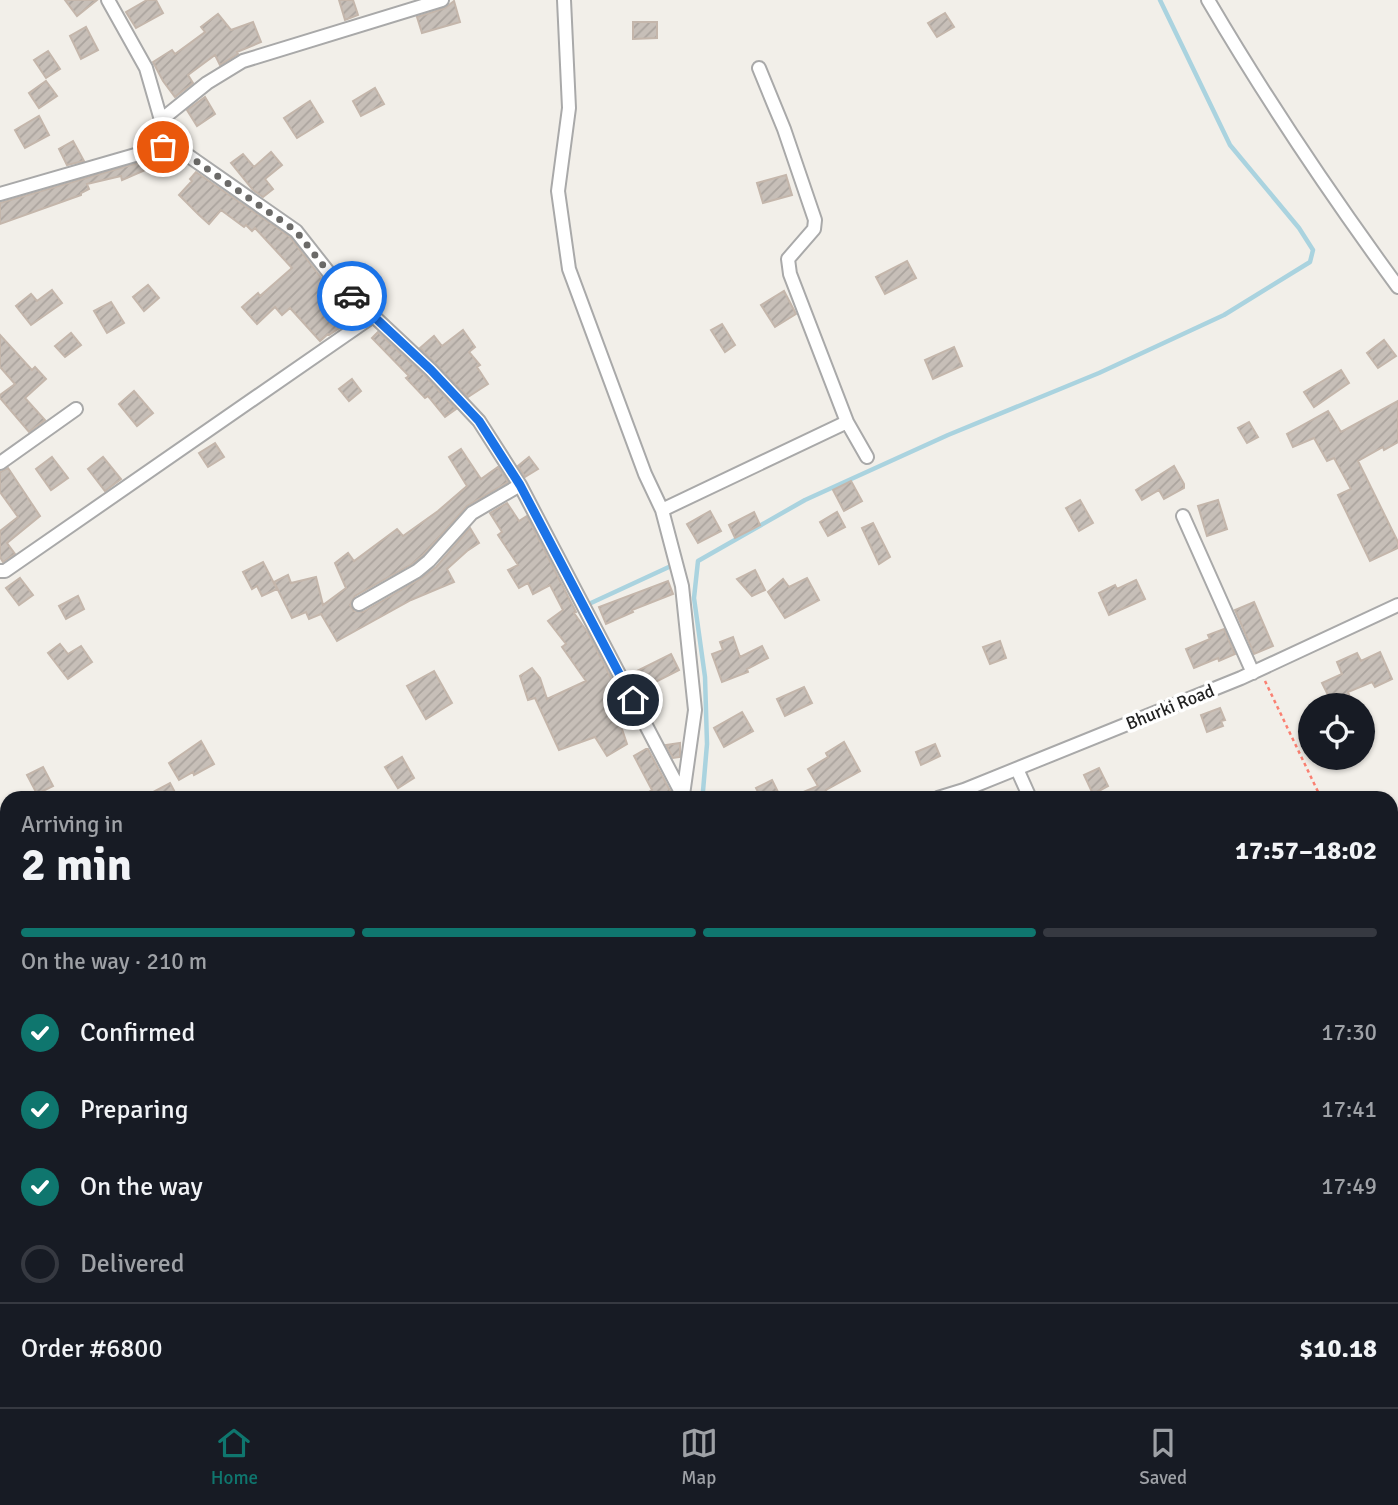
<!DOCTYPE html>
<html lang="en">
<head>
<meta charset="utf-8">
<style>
  body { margin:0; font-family:Signika,sans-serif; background:#20242c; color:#f1f3f6; height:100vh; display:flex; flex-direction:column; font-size:26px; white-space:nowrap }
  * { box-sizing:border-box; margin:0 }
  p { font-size:23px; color:#9ea1a6 }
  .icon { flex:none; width:38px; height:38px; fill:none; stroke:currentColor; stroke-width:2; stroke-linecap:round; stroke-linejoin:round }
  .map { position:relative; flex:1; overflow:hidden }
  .panel { position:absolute; left:0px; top:791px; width:1398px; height:616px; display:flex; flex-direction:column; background:#171b24; border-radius:21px 21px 0 0; box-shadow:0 2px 5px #0004 }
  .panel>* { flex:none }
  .buttons { position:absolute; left:1298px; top:693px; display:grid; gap:14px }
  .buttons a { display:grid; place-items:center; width:77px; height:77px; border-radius:50%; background:#171b24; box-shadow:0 2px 5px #0004; font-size:35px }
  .pin { position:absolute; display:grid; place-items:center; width:60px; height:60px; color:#fff; margin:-30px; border:4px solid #fff; border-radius:50%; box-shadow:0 2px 7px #0007 }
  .courier { position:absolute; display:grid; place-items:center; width:70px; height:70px; margin:-35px; border:5px solid #1a73e8; border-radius:50%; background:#fff; color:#222; box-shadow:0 2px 9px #0007 }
  .summary em { font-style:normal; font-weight:700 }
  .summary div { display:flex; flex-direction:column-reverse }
  .summary { display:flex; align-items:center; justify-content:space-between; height:119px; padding:0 21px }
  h1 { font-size:46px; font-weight:700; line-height:52px }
  .bar { display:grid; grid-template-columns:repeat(4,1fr); gap:10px 7px; align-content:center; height:84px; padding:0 21px }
  .bar i { height:9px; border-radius:5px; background:#363941 }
  .bar .on { background:#0f766e }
  .bar p { grid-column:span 4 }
  .line { display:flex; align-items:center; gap:18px; padding:0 21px; border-top:2px solid #363941 }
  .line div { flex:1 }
  ol { padding:0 21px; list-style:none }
  li { display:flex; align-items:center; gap:21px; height:77px }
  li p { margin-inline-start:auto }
  li .icon { padding:7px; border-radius:50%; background:#0f766e; color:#fff; stroke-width:4 }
  li:last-child { color:#9ea1a6 }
  li i { width:38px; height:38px; border:4px solid #363941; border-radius:50% }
  .tab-bar { display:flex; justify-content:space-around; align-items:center; height:98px; border-top:2px solid #363941; background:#171b24; font-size:19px; color:#9ea1a6 }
  .tab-bar a { display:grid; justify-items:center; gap:4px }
  .tab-bar .on { color:#0f766e }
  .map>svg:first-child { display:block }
</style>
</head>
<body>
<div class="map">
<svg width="1398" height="1407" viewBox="0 0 1398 1407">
  <defs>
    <pattern id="farmland-dots" width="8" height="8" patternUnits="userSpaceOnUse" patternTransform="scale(1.75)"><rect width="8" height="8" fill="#eef0d5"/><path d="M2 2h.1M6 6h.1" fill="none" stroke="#ccceb7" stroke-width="1.8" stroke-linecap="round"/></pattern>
    <pattern id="building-hatch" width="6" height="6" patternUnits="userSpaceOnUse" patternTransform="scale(1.75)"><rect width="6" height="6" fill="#c7bfb8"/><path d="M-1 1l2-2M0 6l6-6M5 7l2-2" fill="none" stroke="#aba49e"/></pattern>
  </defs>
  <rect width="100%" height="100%" fill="#f2efe9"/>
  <path fill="url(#farmland-dots)" d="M1398 1253V1407H1110L1108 1403 1114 1400H1391V1256Z"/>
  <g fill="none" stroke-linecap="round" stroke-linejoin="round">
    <path stroke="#aad3df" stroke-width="4.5" d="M591 603 671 566
      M705 798 703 791 707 744 705 677 694 598 698 561 805 500 948 435 1099 373 1224 315 1310 262 1313 250 1299 228 1230 145 1160 0
      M557 1407 559 1400"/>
  </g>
  <path fill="url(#building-hatch)" stroke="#c4b6ab" stroke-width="2" d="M65 0H97L77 16Z
    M147 0H156L163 13 136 28 126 12Z
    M339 0H353L358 15 345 20Z
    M454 1 460 22 422 33 417 17 445 8Z
    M945 13 954 27 937 37 928 23Z
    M218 14 231 30 253 22 261 42 237 52 238 54 220 65 215 55 188 75 193 83 175 97 163 81 153 62 172 50 175 54 205 32 201 27Z
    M633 22H657V38L633 39Z
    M86 27 98 50 81 59 70 36Z
    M48 51 60 69 46 78 34 60Z
    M46 81 57 96 39 108 29 93Z
    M375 88 384 104 361 116 353 101Z
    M205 97 215 114 197 126 187 110Z
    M310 101 323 122 297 138 284 118Z
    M39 116 49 135 25 148 15 130Z
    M73 141 84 161 67 165 59 149Z
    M271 152 282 165 265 179 273 189 263 197 253 190 231 163 243 154 254 167Z
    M148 160 150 168 122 180 121 176 87 184 89 189 81 193V195L0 224V203Z
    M196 172 290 237 326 284 359 315 329 335 328 334 320 341 290 308 282 315 275 307 257 324 242 307 258 293 260 296 292 268 255 228 252 231 246 225 244 227 221 210 209 224 198 214 179 195 192 181 190 179Z
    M786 175 792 195 763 203 757 183Z
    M907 261 916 278 885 294 876 277Z
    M148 285 159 298 144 311 133 297Z
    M52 290 62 303 31 325 16 306 31 294 37 301Z
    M784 291 796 314 775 327 761 305Z
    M111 302 124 323 107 333 94 311Z
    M722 324 735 345 725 352 711 330Z
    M463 330 475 347 469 352 480 365 477 367 488 384 468 397 420 348 434 336 442 346Z
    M378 332 425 376 456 409 445 417 428 396 425 398 406 378 409 376 372 338Z
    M71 333 81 345 65 357 55 346Z
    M0 335 32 370 35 367 46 379 25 398 45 420 29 432 0 398V395L15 384 0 367Z
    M1384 340 1396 356 1378 368 1367 353Z
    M954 347 962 366 933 379 925 360Z
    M1341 370 1349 383 1314 407 1304 392Z
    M352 379 361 391 349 401 339 389Z
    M134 391 153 413 137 426 119 404Z
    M1398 401V442L1384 450 1383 447 1358 461 1398 542V548L1370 561 1338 495 1351 489 1334 458 1327 461 1314 438 1293 447 1287 434 1328 411 1341 432Z
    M1249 422 1258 437 1247 443 1238 428Z
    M215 443 224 457 208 467 199 453Z
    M461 449 481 479 498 467 508 482 467 506 423 555 412 564 355 596 350 605 354 611 363 612 422 578 436 567 470 528 479 543 467 551 447 569 454 582 411 600 337 641 321 614 309 619 306 612 292 618 274 582 288 575 291 583 316 577 323 605 346 588 335 563 348 553 354 561 397 529 403 536 438 511 467 486 449 457Z
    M52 457 68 478 51 490 36 469Z
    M103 457 121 479 105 491 88 469Z
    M529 457 538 469 525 477 518 466Z
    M1174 466 1184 484V488L1164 499 1159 490 1142 500 1136 490Z
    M8 468 40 516 7 543 15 554 3 562 0 557V531L18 517 0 492V472Z
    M851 481 862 501 844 511 833 490Z
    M1080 500 1093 523 1079 531 1066 508Z
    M1218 500 1227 529 1207 536 1198 506Z
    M507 503 519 521 527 516 576 612 574 613 588 633 627 709 632 723 621 726 627 744 607 756 595 737 559 750 535 698 528 700 520 676 532 668 540 678 547 699 586 681 562 647 566 644 548 621 563 610 550 585 533 594 528 583 519 588 508 570 518 565 498 535 502 532 490 513Z
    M710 511 721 531 698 543 687 524Z
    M754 512 760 525 735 538 729 525Z
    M837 512 845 527 828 536 820 522Z
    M873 523 890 557 879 564 862 528Z
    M263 562 277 589 262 596 257 586 252 589 243 572Z
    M755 570 765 590 752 596 737 579Z
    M20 578 33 595 19 605 6 588Z
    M807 578 819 600 785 618 768 592 783 579 789 587Z
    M1136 580 1145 599 1109 615 1099 593 1115 585 1117 589Z
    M668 581 673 594 632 610 633 612 606 624 599 607Z
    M78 596 84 609 66 619 59 606Z
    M1254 602 1273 646 1254 654 1235 610Z
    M1224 629 1235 654 1219 661 1218 658 1194 668 1186 649 1210 639 1208 635Z
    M733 637 740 657 762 646 768 658 747 669 748 672 722 682 712 654 723 650 720 642Z
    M1000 641 1006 658 990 664 983 647Z
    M60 644 68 654 81 646 92 662 68 679 48 653Z
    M1380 652 1392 679 1375 687 1372 682 1348 692 1351 700 1340 705H1333L1322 683 1342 674 1337 662 1357 653 1361 661Z
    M671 654 679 670 638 691 629 675Z
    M434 671 452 703 426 719 407 686Z
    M804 687 812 703 785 716 777 699Z
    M1220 708 1225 720 1221 721 1223 726 1207 732 1201 715Z
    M742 712 753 731 724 747 714 728Z
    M201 741 214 764 194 775 193 772 179 780 169 763Z
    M844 742 860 771 826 790 829 798H789L818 786 808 769 828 757 826 753Z
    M680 743V757L673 758 666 745Z
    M935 744 940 756 921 765 916 752Z
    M646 749H648L674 798H639L652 790 634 756Z
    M402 757 414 778 398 788 385 767Z
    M43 767 53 786 37 794 27 775Z
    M1099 768 1108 786 1093 794 1084 775Z
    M772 780 781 798H761L756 788Z
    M170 783 178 798H142Z"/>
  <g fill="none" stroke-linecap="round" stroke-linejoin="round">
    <defs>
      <path id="minor" d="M108 0 146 68 161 120 163 147
        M564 0 569 108 558 191 569 269 645 474 662 510 682 586 695 710 683 795
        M1208 0C1266 99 1330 194 1398 287
        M759 68 784 129 815 220 814 229 788 259 790 274 847 422 867 457
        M161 120 207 83 243 61 442 0
        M0 194 163 147 183 152 296 231 333 278 431 370 479 421 520 485 684 798
        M0 463 76 409
        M662 510 847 422
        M1183 516 1253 673
        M0 571H5L373 316
        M359 604 417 571 429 561 472 513 520 485
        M1017 769 1030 798
        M938 798 964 790 1241 678 1398 605
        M0 854 7 866
        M1391 905 1398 902
        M0 913 7 909
        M1391 1066 1398 1063
        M1391 1205 1398 1201
        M0 1399 7 1396
        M309 1400 313 1407
        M539 1400V1407
        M977 1400 983 1407
        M145 1407 156 1400
        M691 1407 702 1400
        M887 1407 897 1400
        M1028 1407 1040 1400"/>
    </defs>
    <use href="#minor" stroke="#a9a9a9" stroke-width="16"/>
    <path stroke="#fa8072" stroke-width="2.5" stroke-dasharray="3.5 3.5" stroke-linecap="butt" d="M1265 681 1321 798"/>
    <use href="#minor" stroke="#fff" stroke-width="12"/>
  </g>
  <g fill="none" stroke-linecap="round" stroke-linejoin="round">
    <path stroke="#6b6a68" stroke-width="7" stroke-dasharray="0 12.6" d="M163 147 183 152 296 231 333 278 352 296"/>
    <path stroke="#1a73e8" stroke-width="9" d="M352 296 431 370 479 421 520 485 633 700"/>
  </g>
  <g text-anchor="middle" stroke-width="7" stroke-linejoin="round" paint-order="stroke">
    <g font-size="18" fill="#222" stroke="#fff">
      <text transform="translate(1170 707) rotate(-22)" y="6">Bhurki Road</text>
    </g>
  </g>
</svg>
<div class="buttons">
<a><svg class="icon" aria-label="locate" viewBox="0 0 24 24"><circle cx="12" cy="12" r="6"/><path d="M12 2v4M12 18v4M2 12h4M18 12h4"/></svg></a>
</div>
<div class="pin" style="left:163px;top:147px;background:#ea580c"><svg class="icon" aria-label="bag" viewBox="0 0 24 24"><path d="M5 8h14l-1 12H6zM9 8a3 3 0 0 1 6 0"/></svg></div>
<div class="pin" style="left:633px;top:700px;background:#1f2937"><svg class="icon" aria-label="home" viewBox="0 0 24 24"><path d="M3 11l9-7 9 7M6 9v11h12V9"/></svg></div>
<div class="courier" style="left:352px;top:296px"><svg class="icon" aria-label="car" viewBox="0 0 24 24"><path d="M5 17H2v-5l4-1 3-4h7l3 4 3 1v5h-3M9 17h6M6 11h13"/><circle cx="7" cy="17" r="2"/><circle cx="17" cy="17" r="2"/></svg></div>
<section class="panel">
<div class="summary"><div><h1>2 min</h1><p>Arriving in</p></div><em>17:57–18:02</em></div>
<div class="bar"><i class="on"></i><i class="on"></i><i class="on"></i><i></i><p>On the way · 210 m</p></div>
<ol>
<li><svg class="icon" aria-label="check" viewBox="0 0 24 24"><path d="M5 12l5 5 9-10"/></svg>Confirmed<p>17:30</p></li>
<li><svg class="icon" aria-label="check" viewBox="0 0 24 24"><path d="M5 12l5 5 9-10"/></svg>Preparing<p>17:41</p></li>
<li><svg class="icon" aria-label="check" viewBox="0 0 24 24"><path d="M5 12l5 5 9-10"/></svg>On the way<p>17:49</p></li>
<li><i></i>Delivered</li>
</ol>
<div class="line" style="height:91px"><div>Order #6800</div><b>$10.18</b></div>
</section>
</div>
<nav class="tab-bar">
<a class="on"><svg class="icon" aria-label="home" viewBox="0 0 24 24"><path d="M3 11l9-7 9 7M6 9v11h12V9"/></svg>Home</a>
<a><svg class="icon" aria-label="map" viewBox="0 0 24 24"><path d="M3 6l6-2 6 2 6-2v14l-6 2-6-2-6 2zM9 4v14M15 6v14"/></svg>Map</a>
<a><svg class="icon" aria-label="saved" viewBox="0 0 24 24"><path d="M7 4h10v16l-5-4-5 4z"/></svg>Saved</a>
</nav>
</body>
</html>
